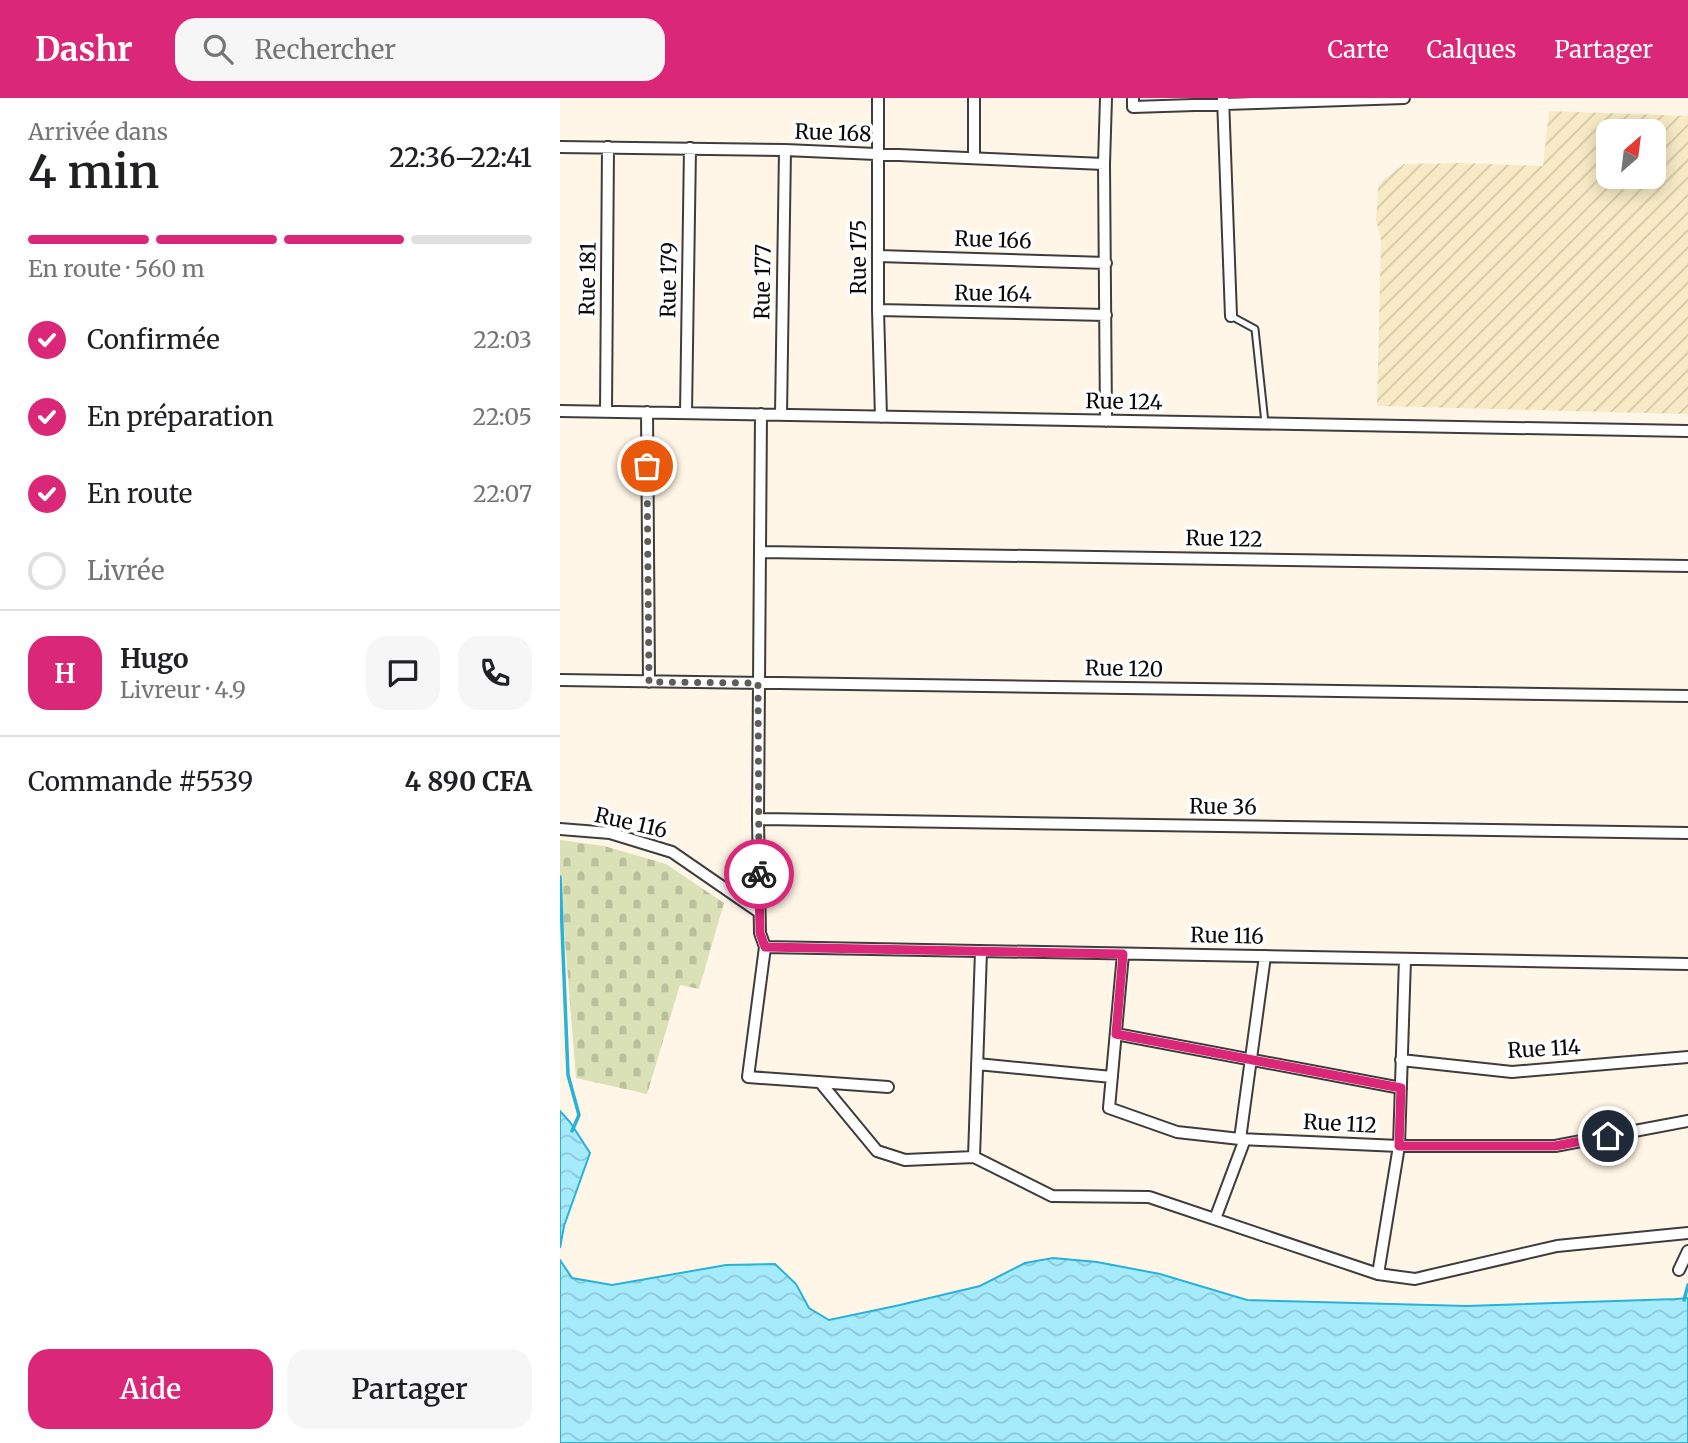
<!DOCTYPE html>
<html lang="fr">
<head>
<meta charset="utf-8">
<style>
  body { margin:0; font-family:Merriweather,serif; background:#f6f6f6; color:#202124; height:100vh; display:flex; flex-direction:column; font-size:26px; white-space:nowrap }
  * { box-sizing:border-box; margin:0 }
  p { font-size:23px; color:#757577 }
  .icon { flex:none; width:38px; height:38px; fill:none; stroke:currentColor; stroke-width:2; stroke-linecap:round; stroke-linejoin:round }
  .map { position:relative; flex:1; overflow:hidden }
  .drawer { display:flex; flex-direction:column; background:#fff; width:560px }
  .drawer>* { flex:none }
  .needle { width:46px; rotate:28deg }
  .controls { position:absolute; left:1036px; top:21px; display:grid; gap:14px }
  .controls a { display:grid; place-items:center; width:70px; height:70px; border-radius:14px; background:#fff; box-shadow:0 4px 18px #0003; font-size:35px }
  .pin { position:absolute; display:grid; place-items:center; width:60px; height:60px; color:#fff; margin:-30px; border:4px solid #fff; border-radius:50%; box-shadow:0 2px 7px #0007 }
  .courier { position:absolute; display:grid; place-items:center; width:70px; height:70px; margin:-35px; border:5px solid #db2777; border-radius:50%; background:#fff; color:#222; box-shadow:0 2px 9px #0007 }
  .headline em { font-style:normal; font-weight:600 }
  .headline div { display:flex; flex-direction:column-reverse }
  .headline { display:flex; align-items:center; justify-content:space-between; height:119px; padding:0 28px }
  h1 { font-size:46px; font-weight:600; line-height:52px }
  .bar { display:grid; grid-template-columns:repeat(4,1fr); gap:10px 7px; align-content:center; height:84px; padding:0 28px }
  .bar i { height:9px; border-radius:5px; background:#e0e0e0 }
  .bar .active { background:#db2777 }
  .bar p { grid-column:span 4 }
  .line { display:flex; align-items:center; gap:18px; padding:0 28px; border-top:2px solid #e0e0e0 }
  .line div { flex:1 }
  .round { display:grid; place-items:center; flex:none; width:74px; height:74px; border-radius:21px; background:#f6f6f6 }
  ol { padding:0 28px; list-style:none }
  li { display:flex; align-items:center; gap:21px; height:77px }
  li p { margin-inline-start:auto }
  li .icon { padding:7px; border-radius:50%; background:#db2777; color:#fff; stroke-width:4 }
  li:last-child { color:#757577 }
  li i { width:38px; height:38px; border:4px solid #e0e0e0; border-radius:50% }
  .primary-button { display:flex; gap:14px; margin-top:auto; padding:14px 28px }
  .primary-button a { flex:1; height:80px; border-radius:21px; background:#db2777; color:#fff; font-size:28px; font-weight:600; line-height:80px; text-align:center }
  .primary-button a+a { background:#f6f6f6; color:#202124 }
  header { display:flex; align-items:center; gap:42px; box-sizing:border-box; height:98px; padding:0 35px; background:#db2777; color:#fff }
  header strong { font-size:33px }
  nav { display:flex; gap:38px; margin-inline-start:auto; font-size:24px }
  .search { width:490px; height:63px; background:#f6f6f6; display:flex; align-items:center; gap:18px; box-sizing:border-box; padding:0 24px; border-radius:21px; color:#757577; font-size:26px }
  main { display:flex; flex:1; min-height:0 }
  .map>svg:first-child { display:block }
</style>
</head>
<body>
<header>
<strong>Dashr</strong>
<div class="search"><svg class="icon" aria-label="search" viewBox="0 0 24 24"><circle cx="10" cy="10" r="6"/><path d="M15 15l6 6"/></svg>Rechercher</div>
<nav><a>Carte</a><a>Calques</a><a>Partager</a></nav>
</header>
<main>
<section class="drawer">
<div class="headline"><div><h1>4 min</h1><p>Arrivée dans</p></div><em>22:36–22:41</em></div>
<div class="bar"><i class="active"></i><i class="active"></i><i class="active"></i><i></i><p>En route · 560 m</p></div>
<ol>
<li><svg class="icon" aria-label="check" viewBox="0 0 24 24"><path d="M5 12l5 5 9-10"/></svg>Confirmée<p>22:03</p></li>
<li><svg class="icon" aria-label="check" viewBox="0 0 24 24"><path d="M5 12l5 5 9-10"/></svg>En préparation<p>22:05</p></li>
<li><svg class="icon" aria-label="check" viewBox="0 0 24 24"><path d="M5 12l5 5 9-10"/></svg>En route<p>22:07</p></li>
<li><i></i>Livrée</li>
</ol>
<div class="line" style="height:126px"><b class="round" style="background:#db2777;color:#fff">H</b><div><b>Hugo</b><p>Livreur · 4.9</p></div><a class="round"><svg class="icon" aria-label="chat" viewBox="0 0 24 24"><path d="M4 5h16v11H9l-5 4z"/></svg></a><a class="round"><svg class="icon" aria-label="phone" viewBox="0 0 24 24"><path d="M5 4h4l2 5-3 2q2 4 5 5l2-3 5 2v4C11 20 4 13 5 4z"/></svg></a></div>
<div class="line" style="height:91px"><div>Commande #5539</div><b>4 890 CFA</b></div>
<div class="primary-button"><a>Aide</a><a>Partager</a></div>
</section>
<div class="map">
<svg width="1128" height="1345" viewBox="0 0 1128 1345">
  <defs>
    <pattern id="farmland-furrows" width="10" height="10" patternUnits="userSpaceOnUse" patternTransform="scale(1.75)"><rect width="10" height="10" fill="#f7eac4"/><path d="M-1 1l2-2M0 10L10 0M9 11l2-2" fill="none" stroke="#d2c7a7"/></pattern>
    <pattern id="cemetery-stones" width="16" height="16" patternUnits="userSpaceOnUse" patternTransform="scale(1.75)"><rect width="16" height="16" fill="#dbe1b7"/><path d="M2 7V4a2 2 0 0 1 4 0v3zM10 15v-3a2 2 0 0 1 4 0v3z" fill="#bbc09c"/></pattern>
    <pattern id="water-waves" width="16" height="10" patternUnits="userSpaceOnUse" patternTransform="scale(1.75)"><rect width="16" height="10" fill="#a6ebfc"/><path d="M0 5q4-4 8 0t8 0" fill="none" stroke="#8ec8d7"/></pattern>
  </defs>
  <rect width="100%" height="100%" fill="#fff6e7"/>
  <path fill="url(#farmland-furrows)" fill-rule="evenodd" d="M989 13 1128 18V316L817 308 821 142 816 122 818 90 823 82 844 66 900 65 983 68ZM1048 33H1094V79H1048Z"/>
  <path fill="url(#cemetery-stones)" d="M0 742 44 748 106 766 164 805 139 891 120 887 87 996 16 980 0 780Z"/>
  <path fill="url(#water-waves)" stroke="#27b2d9" stroke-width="2" d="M0 1013 10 1024 30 1055 4 1128 0 1150Z
    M493 1160 537 1164 600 1176 687 1202 907 1208 1116 1201 1128 1200V1345H0V1162L12 1180 52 1187 166 1167 215 1166 236 1186 249 1210 269 1222 340 1207 420 1188 465 1165Z"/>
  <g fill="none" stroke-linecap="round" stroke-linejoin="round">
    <path stroke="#27b2d9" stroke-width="3.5" d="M0 779 8 977 19 1017 12 1033
      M1124 1202 1128 1187"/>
    <defs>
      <path id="service" d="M671 218 695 231 705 325"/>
      <path id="minor" d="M318 0V212L321 319
        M546 0 544 66 546 323
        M573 0V9L844 0
        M663 0 671 218
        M0 49 225 52 544 66
        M414 60V0
        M318 158 546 165
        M318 212 546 217
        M0 313 1128 333
        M46 314 48 49
        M87 314 89 584
        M126 315 130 50
        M201 316 198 721 200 835 205 849 188 979 328 989
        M221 317 225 52
        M200 454 1128 468
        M0 582 1128 598
        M198 721 1128 735
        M0 731 50 735 112 754 199 814
        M205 849 1128 866
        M563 856 549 1010 617 1034 680 1041 839 1048H995L1128 1023
        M556 936 841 990
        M841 962 952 974 1128 959
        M417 966 552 979
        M260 984 317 1053 345 1062 414 1059 492 1098 589 1099 818 1176 855 1181 997 1148 1128 1135
        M680 1041 705 858
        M414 1059 421 853
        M655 1121 685 1041
        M1119 1172 1128 1153
        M818 1176 839 1048 845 861"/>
    </defs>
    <use href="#service" stroke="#3d3d3d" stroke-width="9"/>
    <use href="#minor" stroke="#3d3d3d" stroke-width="14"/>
    <use href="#service" stroke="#fff" stroke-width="5"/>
    <use href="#minor" stroke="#fff" stroke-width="10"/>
  </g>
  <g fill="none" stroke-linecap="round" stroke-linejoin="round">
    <path stroke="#605d57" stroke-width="7" stroke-dasharray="0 12.6" d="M87 368 89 584 198 585 199 776"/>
    <path stroke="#db2777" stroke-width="9" d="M199 776 200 835 205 849 563 856 556 936 841 990 839 1048H995L1048 1038"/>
  </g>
  <g text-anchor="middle" stroke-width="7" stroke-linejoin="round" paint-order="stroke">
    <g font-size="21" fill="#0a0a0a" stroke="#fff">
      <text transform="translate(273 35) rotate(2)" y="7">Rue 168</text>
      <text transform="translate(433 142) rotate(2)" y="7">Rue 166</text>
      <text transform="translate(299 159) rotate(-90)" y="7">Rue 175</text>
      <text transform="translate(28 181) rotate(-89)" y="7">Rue 181</text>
      <text transform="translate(109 182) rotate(-89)" y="7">Rue 179</text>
      <text transform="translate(203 184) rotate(-89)" y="7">Rue 177</text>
      <text transform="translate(433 196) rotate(1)" y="7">Rue 164</text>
      <text transform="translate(564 304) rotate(1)" y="7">Rue 124</text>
      <text transform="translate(664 441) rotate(1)" y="7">Rue 122</text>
      <text transform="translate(564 571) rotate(1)" y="7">Rue 120</text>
      <text transform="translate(663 709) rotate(1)" y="7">Rue 36</text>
      <text transform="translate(71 725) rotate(13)" y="7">Rue 116</text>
      <text transform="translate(667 838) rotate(1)" y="7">Rue 116</text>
      <text transform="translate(984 951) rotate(-3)" y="7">Rue 114</text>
      <text transform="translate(780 1026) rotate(3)" y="7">Rue 112</text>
    </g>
  </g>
</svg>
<div class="controls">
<a><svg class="needle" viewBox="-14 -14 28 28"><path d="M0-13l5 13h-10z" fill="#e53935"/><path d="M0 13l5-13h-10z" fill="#757577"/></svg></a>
</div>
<div class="pin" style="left:87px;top:368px;background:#ea580c"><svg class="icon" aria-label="bag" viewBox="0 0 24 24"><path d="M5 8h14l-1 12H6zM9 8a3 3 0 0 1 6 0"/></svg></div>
<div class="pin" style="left:1048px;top:1038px;background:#1f2937"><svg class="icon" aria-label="home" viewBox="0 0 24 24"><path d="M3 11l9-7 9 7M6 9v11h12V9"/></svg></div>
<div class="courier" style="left:199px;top:776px"><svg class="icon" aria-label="bike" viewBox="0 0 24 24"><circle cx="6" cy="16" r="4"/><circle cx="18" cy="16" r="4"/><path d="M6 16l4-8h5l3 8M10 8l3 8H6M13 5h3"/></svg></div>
</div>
</main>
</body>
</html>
